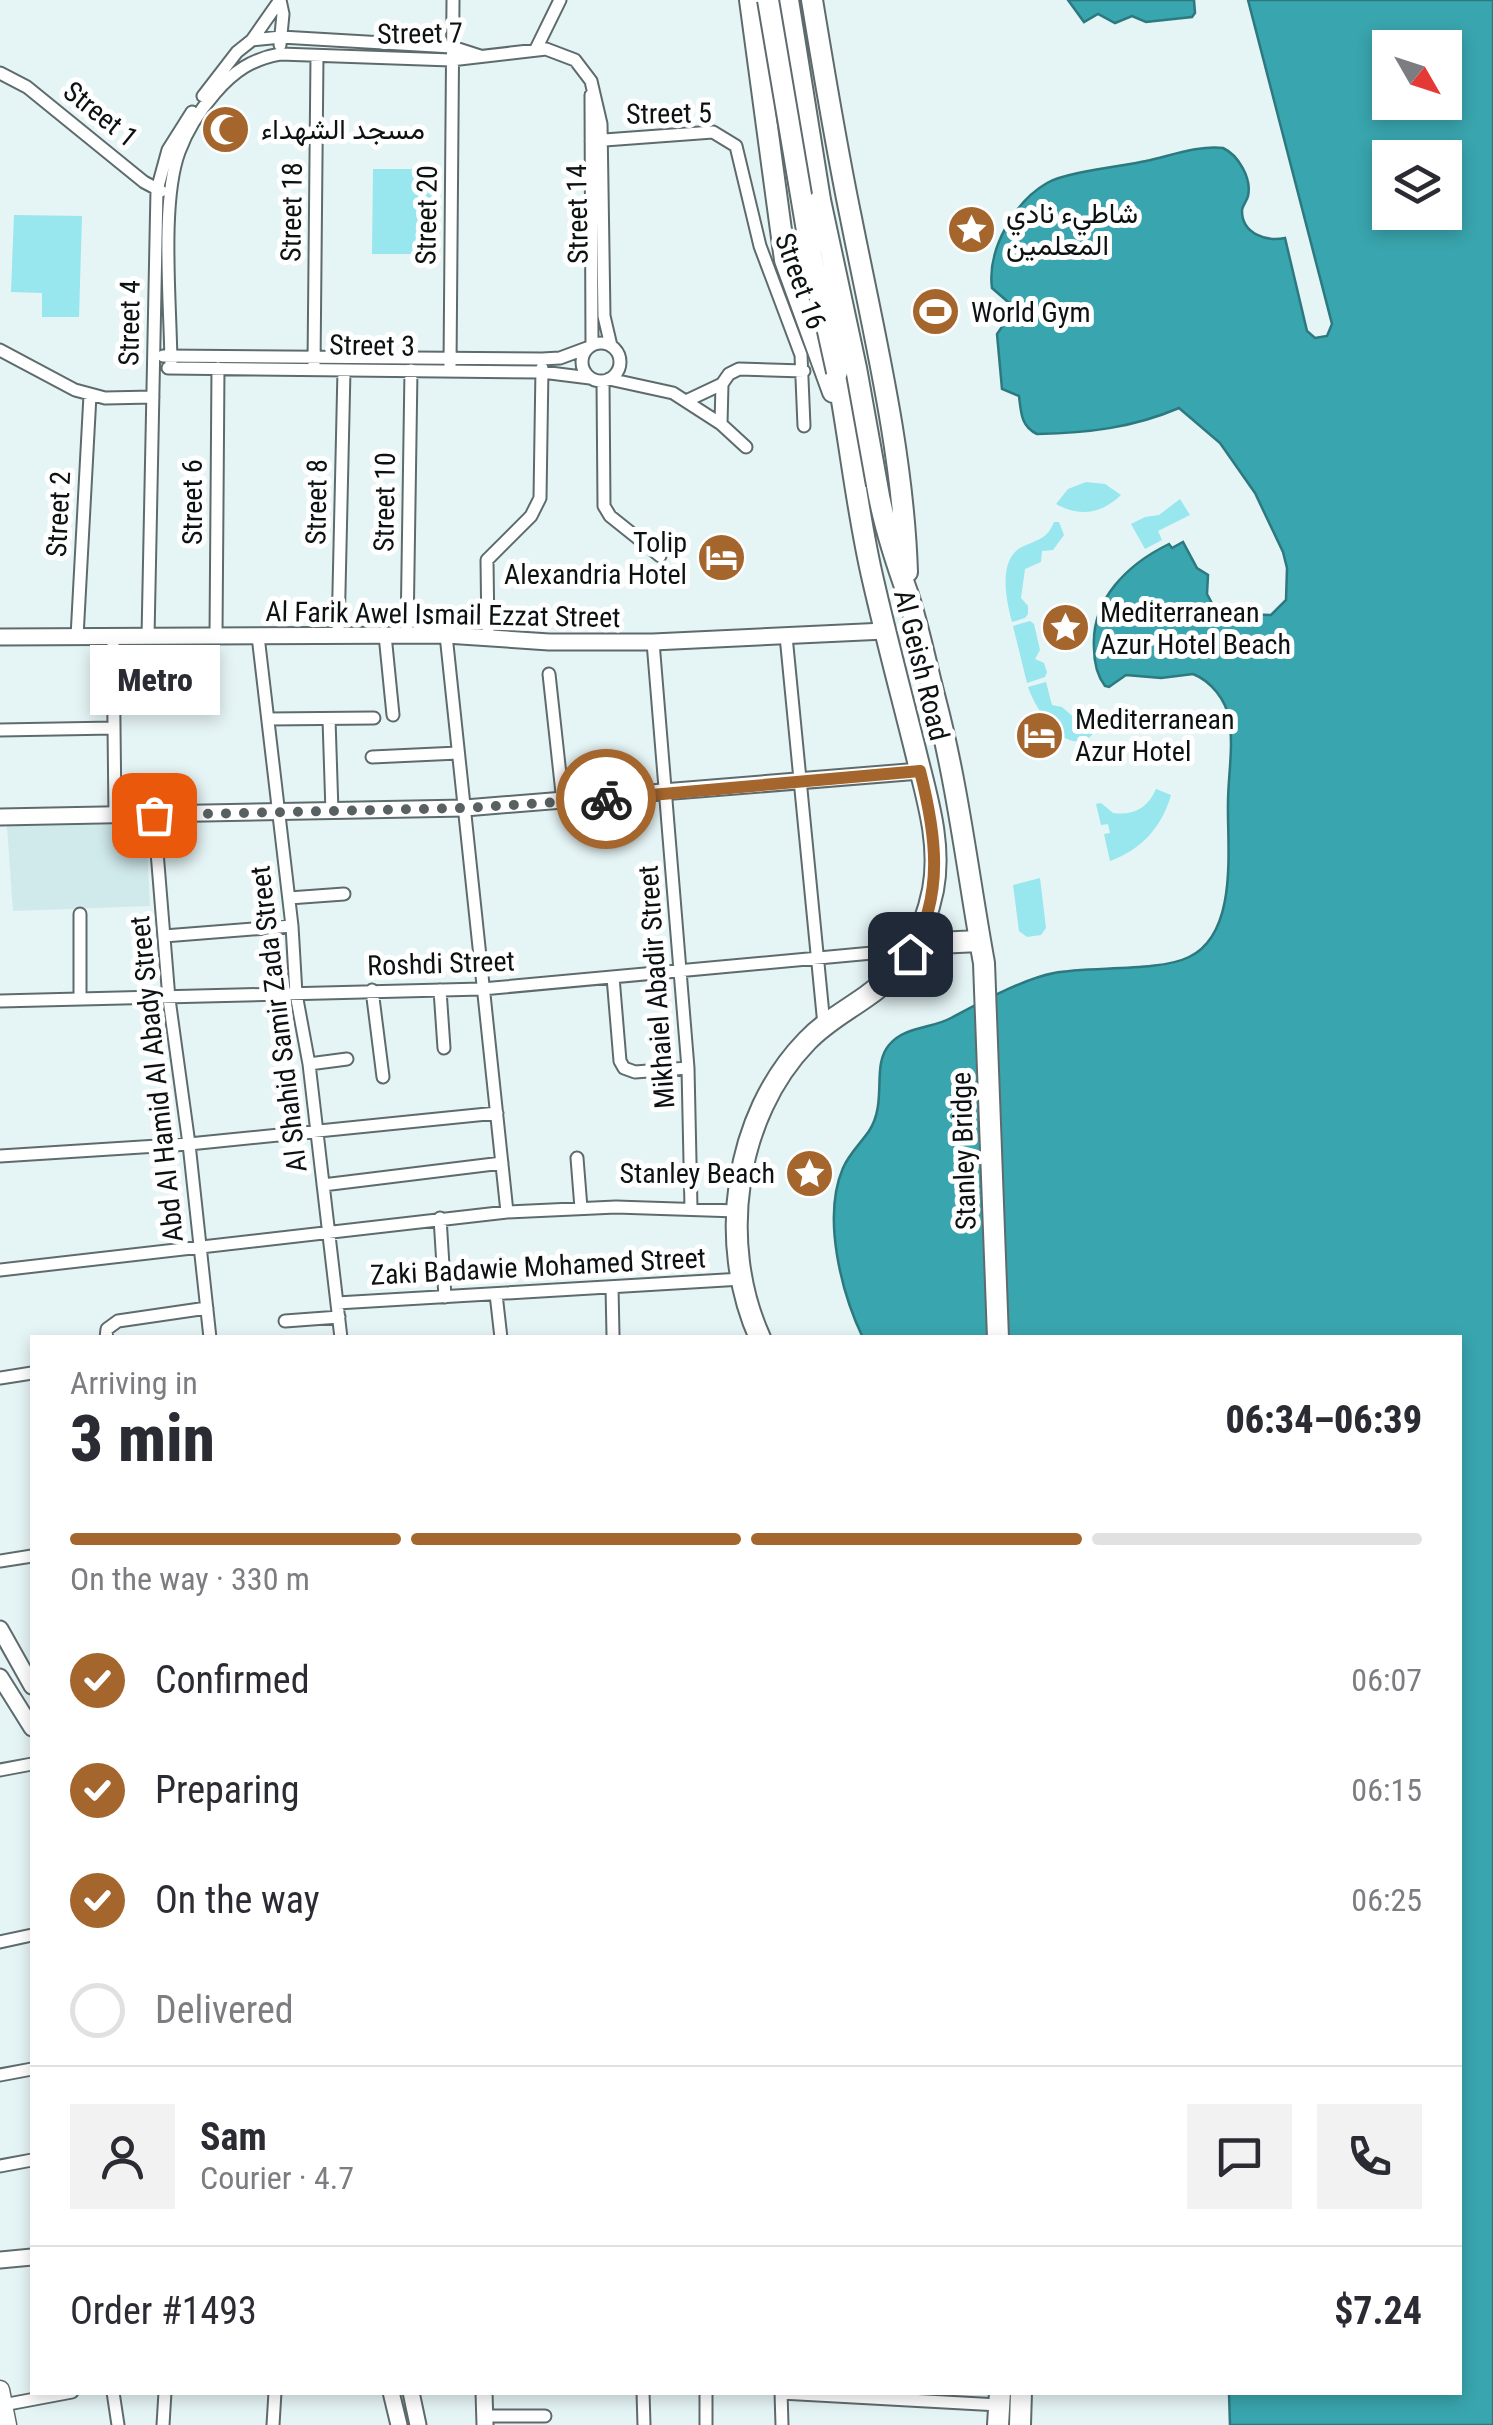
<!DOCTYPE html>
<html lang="en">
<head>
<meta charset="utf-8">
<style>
  body { margin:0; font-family:"Roboto Condensed",Vazirmatn,sans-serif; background:#f2f2f3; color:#2b2b33; height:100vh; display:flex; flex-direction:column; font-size:38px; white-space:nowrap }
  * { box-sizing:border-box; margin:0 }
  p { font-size:32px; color:#7c7c81 }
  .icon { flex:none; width:55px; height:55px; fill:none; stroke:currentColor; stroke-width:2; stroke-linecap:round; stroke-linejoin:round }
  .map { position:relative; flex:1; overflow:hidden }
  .sheet { position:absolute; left:30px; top:1335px; width:1432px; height:1060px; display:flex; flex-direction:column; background:#fff; border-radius:0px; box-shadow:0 5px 15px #0003 }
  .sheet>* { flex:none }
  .needle { width:65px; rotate:129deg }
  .buttons { position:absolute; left:1372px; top:30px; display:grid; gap:20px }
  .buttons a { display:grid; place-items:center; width:90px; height:90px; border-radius:0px; background:#fff; box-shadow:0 5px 15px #0003; font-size:50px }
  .pin { position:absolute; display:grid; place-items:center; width:85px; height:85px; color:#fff; margin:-42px; border-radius:20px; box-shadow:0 5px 15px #0006 }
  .courier { position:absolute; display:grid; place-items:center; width:100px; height:100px; margin:-50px; border:8px solid #a5662d; border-radius:50%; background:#fff; color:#222; box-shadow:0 2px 12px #0007 }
  .bubble { position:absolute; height:70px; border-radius:0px; background:#fff; box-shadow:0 5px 15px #0003; font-size:32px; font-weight:800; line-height:70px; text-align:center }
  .headline em { font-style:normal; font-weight:800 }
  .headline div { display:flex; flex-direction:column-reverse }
  .headline { display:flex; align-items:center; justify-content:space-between; height:170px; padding:0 40px }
  h1 { font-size:65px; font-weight:800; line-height:75px }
  .bar { display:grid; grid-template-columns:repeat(4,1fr); gap:15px 10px; align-content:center; height:120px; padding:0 40px }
  .bar i { height:12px; border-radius:8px; background:#e1e1e2 }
  .bar .selected { background:#a5662d }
  .bar p { grid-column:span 4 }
  .line { display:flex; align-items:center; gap:25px; padding:0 40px; border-top:2px solid #e1e1e2 }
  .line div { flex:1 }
  .round { display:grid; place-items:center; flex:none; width:105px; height:105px; border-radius:0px; background:#f2f2f3 }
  ol { padding:0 40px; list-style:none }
  li { display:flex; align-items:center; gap:30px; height:110px }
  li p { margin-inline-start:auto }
  li .icon { padding:10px; border-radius:50%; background:#a5662d; color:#fff; stroke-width:4 }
  li:last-child { color:#7c7c81 }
  li i { width:55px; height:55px; border:5px solid #e1e1e2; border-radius:50% }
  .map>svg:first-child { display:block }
</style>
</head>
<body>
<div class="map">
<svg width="1493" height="2425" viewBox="0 0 1493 2425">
  <rect width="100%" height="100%" fill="#e5f4f5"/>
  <path fill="#d0e9eb" d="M146 824 150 906 13 911 7 826Z"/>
  <path fill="#98e6ee" d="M373 169H437L436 254H372Z
    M14 215 82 216 79 317H42V293L11 292Z
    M1086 482 1105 484 1121 495C1101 514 1080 517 1056 504L1068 489Z
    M1180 499 1190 515 1158 531 1162 540 1145 549 1131 524 1145 517 1159 515Z
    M1054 522H1059L1064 535 1053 550 1042 551 1041 562 1025 569 1021 598 1028 606V614L1025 618 1012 622C1006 600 997 557 1024 546 1039 539 1047 539 1054 522Z
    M1030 621 1034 624 1040 650 1035 659 1044 663 1047 672 1045 677 1027 683 1013 626Z
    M1046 682 1052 705 1062 707 1093 734C1067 761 1035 708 1028 687Z
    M1156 789 1171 795C1162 827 1141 850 1110 861L1104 834 1110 833 1108 824 1101 825 1096 804 1101 803 1113 813C1133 816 1148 808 1156 789Z
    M1040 878 1046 928 1041 935 1027 937 1019 931 1013 885Z"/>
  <path fill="#39a5ae" stroke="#2c797f" stroke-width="2.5" fill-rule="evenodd" d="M1068 0H1194L1195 13 1192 17 1146 22 1132 16 1115 23 1098 14 1084 22Z
    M1248 0H1493V2425H1230L1229 2393 1460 2392V1338H863C841 1292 822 1217 843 1168 849 1154 860 1144 869 1131 888 1102 871 1066 889 1045 905 1026 931 1029 951 1018 978 1004 1022 979 1054 973 1089 966 1159 972 1189 957 1239 933 1227 847 1228 803 1228 776 1234 746 1229 719 1226 700 1211 681 1193 674L1161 678 1126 675 1109 687 1105 686C1096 674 1094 662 1094 648 1091 599 1128 564 1169 544L1172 548 1183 542 1197 568 1208 575 1207 594 1213 605 1237 614 1271 615 1286 600 1287 568 1283 552 1255 493 1220 443 1179 408C1132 428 1088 433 1037 434 1021 427 1021 412 1019 396L1002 389 997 334 1015 308 992 288C987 250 1014 202 1047 183 1065 172 1123 166 1146 161 1170 156 1199 145 1223 148 1238 155 1252 178 1248 196 1247 201 1242 206 1242 211 1242 234 1267 242 1285 238L1307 331 1315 338 1327 336 1332 324ZM1390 48H1445V102H1390ZM1390 158H1445V212H1390Z"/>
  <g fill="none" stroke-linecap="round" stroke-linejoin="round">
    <defs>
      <path id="minor" d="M280 0 283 14 280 45
        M252 40 280 0
        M536 49 560 0
        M0 73 27 87 144 182 161 191
        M591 95 592 345
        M203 96 237 52 252 40 281 37 452 47 480 56
        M591 141 713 132 736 146 760 246 801 355 804 426
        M582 362a19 19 0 1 1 38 0a19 19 0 1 1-38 0Z
        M0 350 75 390 105 398 153 397
        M163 356 542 359 560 358 587 348
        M314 365 317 56
        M450 367 453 0
        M168 368 542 372 590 378
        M171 368C171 309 160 204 179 152 187 130 200 110 215 93 234 71 252 59 280 54L451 60 546 49 575 60 591 81 601 124 604 316 611 346
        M609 379 673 393 721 424 746 447
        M603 381 604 506 610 516 660 556
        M686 401 722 384 729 374 739 369 804 371
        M721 424 722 384
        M338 635 344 370
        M385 635 393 715
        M407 635 411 370
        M446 635 507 1212
        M216 636 218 368
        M258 636 292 926 296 994 309 1064 341 1338
        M786 636 824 1025
        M77 637 90 395
        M113 637 115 815
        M148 637 157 190 168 150 192 112
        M488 637 487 560 531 516 540 498 542 368
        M653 642 688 1068 691 1208
        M549 674 563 802
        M268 719 374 718
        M329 719 332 812
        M0 730 114 728
        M372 757 458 753
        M154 815 169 999 189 1144 210 1338
        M289 898 344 894
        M164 936 292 926
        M613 977 620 1061 624 1068 635 1072 688 1068
        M372 990 383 1077
        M440 990 444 1048
        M80 999V914
        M0 1001 482 989 883 952
        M309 1064 347 1059
        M0 1156 189 1144 497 1113
        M577 1158 581 1208
        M323 1185 502 1163
        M440 1218 445 1297
        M0 1270 507 1212 616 1207 737 1211
        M612 1287 613 1335
        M496 1294 501 1338
        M337 1303 742 1279
        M285 1321 339 1317
        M106 1338 107 1329 118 1321 207 1308
        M0 1378 32 1373
        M0 1561 32 1556
        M0 1770 32 1764
        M0 1942 32 1935
        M0 2075 32 2069
        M0 2166 32 2160
        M113 2392 118 2425
        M643 2392 644 2425
        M781 2392 782 2425
        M781 2393 999 2405
        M3 2405 72 2392
        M484 2416H545
        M163 2425 165 2392
        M273 2425 275 2392
        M706 2425V2392"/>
      <path id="tertiary" d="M0 637 446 635 549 642H653L885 631
        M0 817 465 808 920 771
        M0 1629 32 1686
        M0 1677 32 1728
        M0 2260 32 2257
        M391 2392 399 2425
        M411 2392 418 2425
        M484 2392 485 2425"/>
      <path id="primary" d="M0 2390 7 2425"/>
      <path id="trunk" d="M750 0 785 260 833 392
        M788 0 820 200
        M812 0C824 73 836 146 851 218 874 334 903 452 907 572
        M877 485C883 523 895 559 908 595 919 629 926 665 935 699 958 786 968 875 984 963L998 1338
        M910 954 937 943 979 941
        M760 1338C717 1243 734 1116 807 1041 825 1022 846 1011 867 996 905 970 924 934 933 890 942 842 926 795 915 749 901 693 886 637 873 580 857 512 850 441 837 372
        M998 2425 1000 2392
        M1020 2425 1021 2392"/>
    </defs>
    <use href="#minor" stroke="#5e6b6d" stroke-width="15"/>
    <use href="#tertiary" stroke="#5e6b6d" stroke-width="19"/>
    <use href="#primary" stroke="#5e6b6d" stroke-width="21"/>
    <use href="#trunk" stroke="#5e6b6d" stroke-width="24"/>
    <use href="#minor" stroke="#fff" stroke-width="11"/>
    <use href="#tertiary" stroke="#fff" stroke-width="15"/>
    <use href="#primary" stroke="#fff" stroke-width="18"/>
    <use href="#trunk" stroke="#fff" stroke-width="20"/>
    <defs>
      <path id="trunk-bridge" d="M768 0 811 254 837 372
        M820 200 856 368 877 485"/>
    </defs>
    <use href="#trunk-bridge" stroke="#5e6b6d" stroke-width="24" stroke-linecap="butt"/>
    <use href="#trunk-bridge" stroke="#fff" stroke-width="20"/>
  </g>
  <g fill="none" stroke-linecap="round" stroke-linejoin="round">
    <path stroke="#586061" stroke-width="10" stroke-dasharray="0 18" d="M154 815 465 808 606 799"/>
    <path stroke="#a5662d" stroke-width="12" d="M606 799 920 771C936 834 945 895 910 954"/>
  </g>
  <defs>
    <symbol id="mosque-disc" viewBox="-11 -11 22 22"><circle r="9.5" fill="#a5662d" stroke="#fff"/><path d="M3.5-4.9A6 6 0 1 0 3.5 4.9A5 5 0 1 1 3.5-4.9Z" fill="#fff"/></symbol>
    <symbol id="sight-disc" viewBox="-11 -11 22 22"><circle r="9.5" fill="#a5662d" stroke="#fff"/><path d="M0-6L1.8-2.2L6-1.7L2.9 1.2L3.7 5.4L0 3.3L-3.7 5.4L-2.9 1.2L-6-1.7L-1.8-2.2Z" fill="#fff"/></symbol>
    <symbol id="stadium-disc" viewBox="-11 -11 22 22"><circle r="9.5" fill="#a5662d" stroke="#fff"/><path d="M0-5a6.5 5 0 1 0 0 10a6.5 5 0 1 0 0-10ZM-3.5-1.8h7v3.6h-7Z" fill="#fff"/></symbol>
    <symbol id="hotel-disc" viewBox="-11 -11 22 22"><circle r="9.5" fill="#a5662d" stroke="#fff"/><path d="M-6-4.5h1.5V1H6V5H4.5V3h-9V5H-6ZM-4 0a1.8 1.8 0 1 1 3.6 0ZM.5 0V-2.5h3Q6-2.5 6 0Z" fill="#fff"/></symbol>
  </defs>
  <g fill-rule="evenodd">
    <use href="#mosque-disc" x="198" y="102" width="55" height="55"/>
    <use href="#sight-disc" x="944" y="202" width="55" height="55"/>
    <use href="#stadium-disc" x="908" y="284" width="55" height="55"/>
    <use href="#hotel-disc" x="694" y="530" width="55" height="55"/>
    <use href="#sight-disc" x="1038" y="600" width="55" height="55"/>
    <use href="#hotel-disc" x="1012" y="708" width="55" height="55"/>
    <use href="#sight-disc" x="782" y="1146" width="55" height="55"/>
  </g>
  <g text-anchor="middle" stroke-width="10" stroke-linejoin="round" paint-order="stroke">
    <g font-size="28" fill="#0c1111" stroke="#fff">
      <text transform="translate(420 33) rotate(-1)" y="10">Street 7</text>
      <text transform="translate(669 113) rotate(-1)" y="10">Street 5</text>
      <text transform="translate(101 114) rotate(39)" y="10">Street 1</text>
      <text transform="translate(291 212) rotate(-89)" y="10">Street 18</text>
      <text transform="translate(577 214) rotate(-91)" y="10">Street 14</text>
      <text transform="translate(426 215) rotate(-89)" y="10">Street 20</text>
      <text transform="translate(801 281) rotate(70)" y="10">Street 16</text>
      <text transform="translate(129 323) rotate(-89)" y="10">Street 4</text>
      <text transform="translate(372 345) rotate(1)" y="10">Street 3</text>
      <text transform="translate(192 502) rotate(-90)" y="10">Street 6</text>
      <text transform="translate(316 502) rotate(-89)" y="10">Street 8</text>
      <text transform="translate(384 502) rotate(-89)" y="10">Street 10</text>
      <text transform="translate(58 514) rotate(-87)" y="10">Street 2</text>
      <text transform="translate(443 614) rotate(1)" y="10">Al Farik Awel Ismail Ezzat Street</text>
      <text transform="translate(922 665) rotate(76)" y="10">Al Geish Road</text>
      <text transform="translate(441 963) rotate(-2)" y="10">Roshdi Street</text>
      <text transform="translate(656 987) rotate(-94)" y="10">Mikhaiel Abadir Street</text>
      <text transform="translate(278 1019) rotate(-97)" y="10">Al Shahid Samir Zada Street</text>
      <text transform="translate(156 1079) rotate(-96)" y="10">Abd Al Hamid Al Abady Street</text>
      <text transform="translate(963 1151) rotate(-92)" y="10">Stanley Bridge</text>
      <text transform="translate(538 1266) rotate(-3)" y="10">Zaki Badawie Mohamed Street</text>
    </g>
    <g font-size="28" fill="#0c1111" stroke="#fff" text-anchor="start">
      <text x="261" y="139">مسجد الشهداء</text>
      <text x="1006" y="223">شاطيء نادي<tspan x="1006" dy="32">المعلمين</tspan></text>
      <text x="971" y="322">World Gym</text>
      <text x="687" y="552" text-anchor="end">Tolip<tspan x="687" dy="32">Alexandria Hotel</tspan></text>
      <text x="1100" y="622">Mediterranean<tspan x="1100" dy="32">Azur Hotel Beach</tspan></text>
      <text x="1075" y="729">Mediterranean<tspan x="1075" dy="32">Azur Hotel</tspan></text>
      <text x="775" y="1183" text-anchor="end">Stanley Beach</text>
    </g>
  </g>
</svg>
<div class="buttons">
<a><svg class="needle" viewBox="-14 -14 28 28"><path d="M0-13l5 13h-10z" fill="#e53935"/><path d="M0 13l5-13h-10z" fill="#7c7c81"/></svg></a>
<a><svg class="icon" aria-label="layers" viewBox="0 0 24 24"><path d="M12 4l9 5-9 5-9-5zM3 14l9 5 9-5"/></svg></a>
</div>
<div class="pin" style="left:154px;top:815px;background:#ea580c"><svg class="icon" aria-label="bag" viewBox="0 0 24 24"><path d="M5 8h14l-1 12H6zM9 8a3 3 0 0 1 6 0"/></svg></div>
<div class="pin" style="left:910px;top:954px;background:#1f2937"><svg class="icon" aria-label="home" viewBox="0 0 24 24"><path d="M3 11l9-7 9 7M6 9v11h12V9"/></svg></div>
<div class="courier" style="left:606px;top:799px"><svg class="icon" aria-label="bike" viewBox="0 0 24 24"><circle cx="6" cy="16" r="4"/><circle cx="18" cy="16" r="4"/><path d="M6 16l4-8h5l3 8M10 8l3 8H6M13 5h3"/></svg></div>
<div class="bubble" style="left:90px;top:645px;width:130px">Metro</div>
<section class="sheet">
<div class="headline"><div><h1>3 min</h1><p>Arriving in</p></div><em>06:34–06:39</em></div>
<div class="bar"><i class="selected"></i><i class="selected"></i><i class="selected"></i><i></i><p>On the way · 330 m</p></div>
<ol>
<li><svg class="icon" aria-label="check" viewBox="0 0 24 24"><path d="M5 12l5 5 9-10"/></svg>Confirmed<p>06:07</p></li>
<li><svg class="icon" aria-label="check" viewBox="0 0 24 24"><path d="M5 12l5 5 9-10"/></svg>Preparing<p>06:15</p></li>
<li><svg class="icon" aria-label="check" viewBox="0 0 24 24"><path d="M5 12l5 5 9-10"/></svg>On the way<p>06:25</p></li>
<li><i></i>Delivered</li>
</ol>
<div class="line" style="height:180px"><a class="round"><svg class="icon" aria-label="person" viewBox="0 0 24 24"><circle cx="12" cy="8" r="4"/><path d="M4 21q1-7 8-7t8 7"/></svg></a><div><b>Sam</b><p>Courier · 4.7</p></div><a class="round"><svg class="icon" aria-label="chat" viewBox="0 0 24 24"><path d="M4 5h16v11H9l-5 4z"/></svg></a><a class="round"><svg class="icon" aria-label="phone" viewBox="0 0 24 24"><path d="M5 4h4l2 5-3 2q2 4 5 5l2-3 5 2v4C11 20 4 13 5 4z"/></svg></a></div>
<div class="line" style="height:130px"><div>Order #1493</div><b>$7.24</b></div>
</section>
</div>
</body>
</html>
